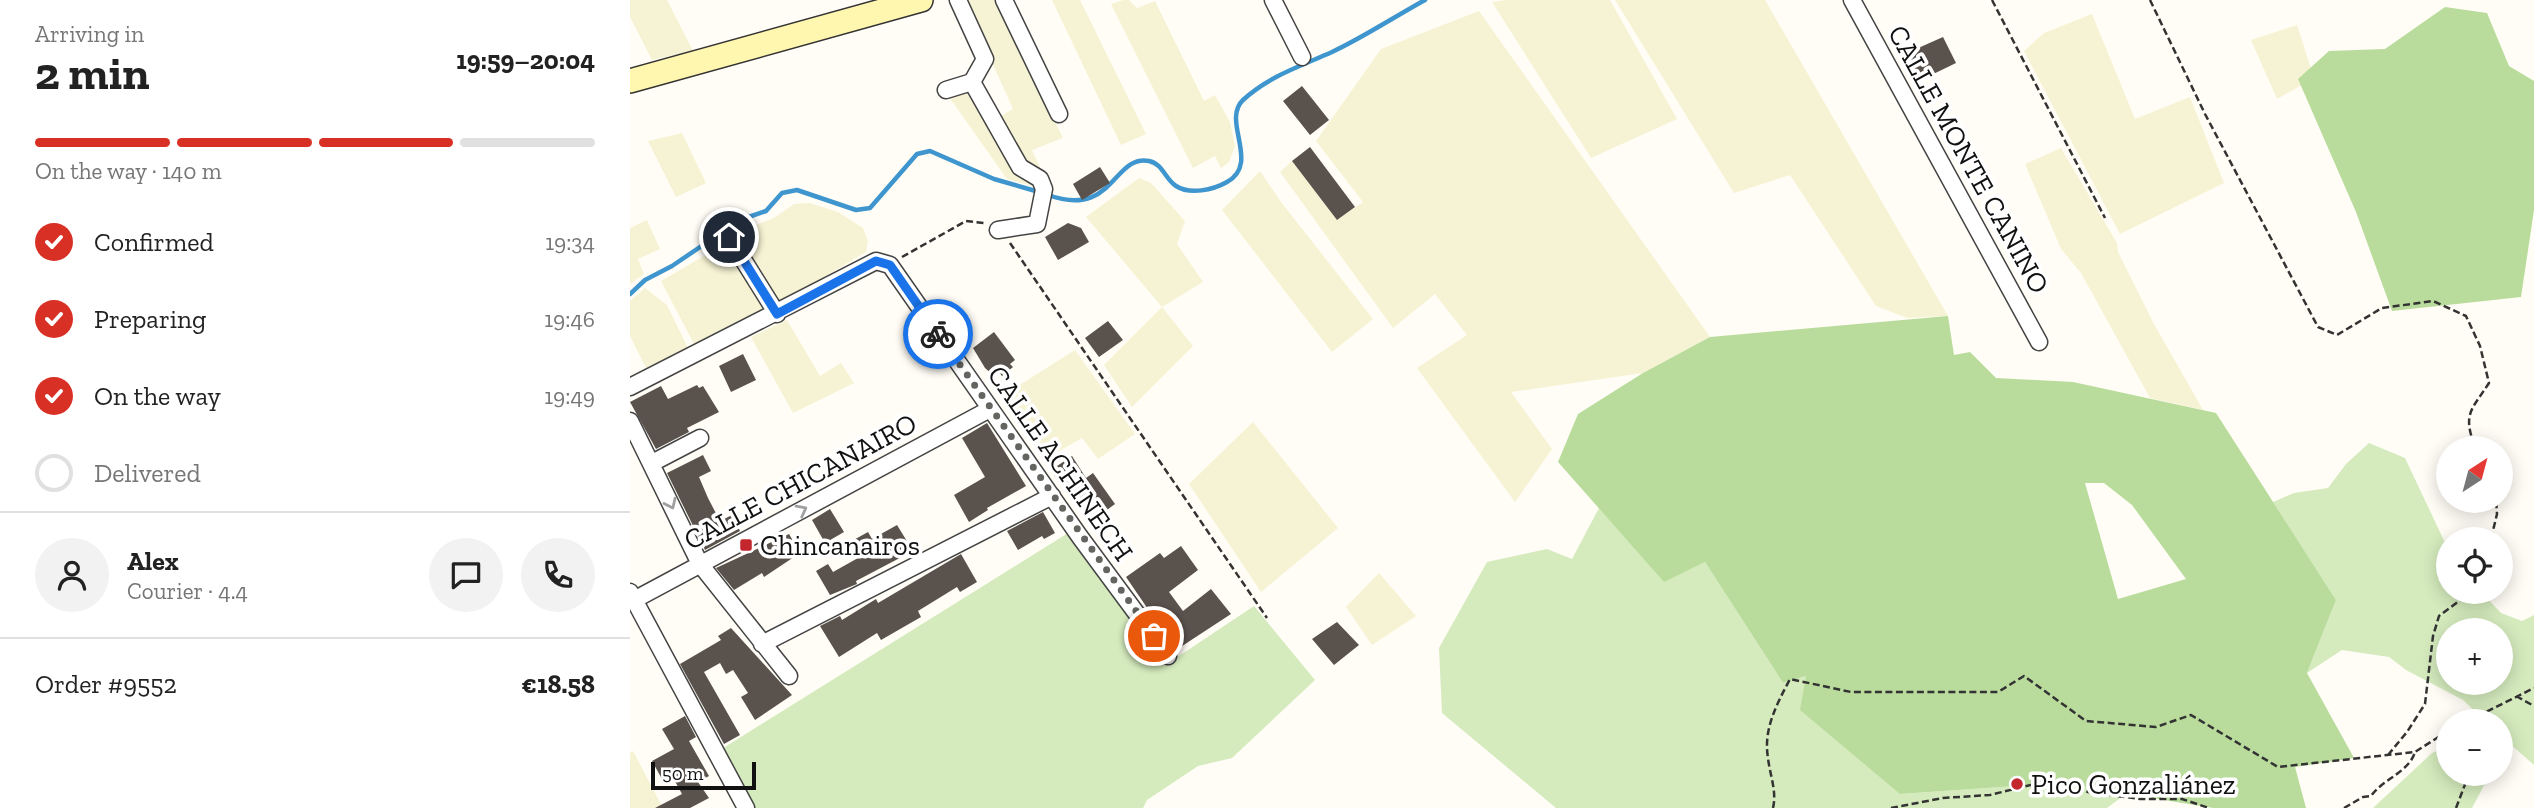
<!DOCTYPE html>
<html lang="en">
<head>
<meta charset="utf-8">
<style>
  body { margin:0; font-family:"Zilla Slab",serif; background:#f2f2f2; color:#222; height:100vh; display:flex; flex-direction:column; font-size:26px; white-space:nowrap }
  * { box-sizing:border-box; margin:0 }
  p { font-size:23px; color:#767676 }
  .icon { flex:none; width:38px; height:38px; fill:none; stroke:currentColor; stroke-width:2; stroke-linecap:round; stroke-linejoin:round }
  .map { position:relative; flex:1; overflow:hidden }
  .details { display:flex; flex-direction:column; background:#fff; width:630px }
  .details>* { flex:none }
  .needle { width:46px; rotate:36deg }
  .buttons { position:absolute; left:1806px; top:436px; display:grid; gap:14px }
  .buttons a { display:grid; place-items:center; width:77px; height:77px; border-radius:50%; background:#fff; box-shadow:0 4px 18px #0003; font-size:35px }
  .scale { position:absolute; left:21px; bottom:18px; width:105px; box-sizing:border-box; padding-left:7px; border:4px solid #111; border-top:0; font-size:19px; line-height:24px; white-space:nowrap; color:#111; -webkit-text-stroke:5px #fff; paint-order:stroke }
  .pin { position:absolute; display:grid; place-items:center; width:60px; height:60px; color:#fff; margin:-30px; border:4px solid #fff; border-radius:50%; box-shadow:0 2px 7px #0007 }
  .courier { position:absolute; display:grid; place-items:center; width:70px; height:70px; margin:-35px; border:5px solid #1a73e8; border-radius:50%; background:#fff; color:#222; box-shadow:0 2px 9px #0007 }
  .summary em { font-style:normal; font-weight:800 }
  .summary div { display:flex; flex-direction:column-reverse }
  .summary { display:flex; align-items:center; justify-content:space-between; height:119px; padding:0 35px }
  h1 { font-size:46px; font-weight:800; line-height:52px }
  .bar { display:grid; grid-template-columns:repeat(4,1fr); gap:10px 7px; align-content:center; height:84px; padding:0 35px }
  .bar i { height:9px; border-radius:5px; background:#e0e0e0 }
  .bar .selected { background:#d93025 }
  .bar p { grid-column:span 4 }
  .line { display:flex; align-items:center; gap:18px; padding:0 35px; border-top:2px solid #e0e0e0 }
  .line div { flex:1 }
  .round { display:grid; place-items:center; flex:none; width:74px; height:74px; border-radius:37px; background:#f2f2f2 }
  ol { padding:0 35px; list-style:none }
  li { display:flex; align-items:center; gap:21px; height:77px }
  li p { margin-inline-start:auto }
  li .icon { padding:7px; border-radius:50%; background:#d93025; color:#fff; stroke-width:4 }
  li:last-child { color:#767676 }
  li i { width:38px; height:38px; border:4px solid #e0e0e0; border-radius:50% }
  main { display:flex; flex:1; min-height:0 }
  .map>svg:first-child { display:block }
</style>
</head>
<body>
<main>
<section class="details">
<div class="summary"><div><h1>2 min</h1><p>Arriving in</p></div><em>19:59–20:04</em></div>
<div class="bar"><i class="selected"></i><i class="selected"></i><i class="selected"></i><i></i><p>On the way · 140 m</p></div>
<ol>
<li><svg class="icon" aria-label="check" viewBox="0 0 24 24"><path d="M5 12l5 5 9-10"/></svg>Confirmed<p>19:34</p></li>
<li><svg class="icon" aria-label="check" viewBox="0 0 24 24"><path d="M5 12l5 5 9-10"/></svg>Preparing<p>19:46</p></li>
<li><svg class="icon" aria-label="check" viewBox="0 0 24 24"><path d="M5 12l5 5 9-10"/></svg>On the way<p>19:49</p></li>
<li><i></i>Delivered</li>
</ol>
<div class="line" style="height:126px"><a class="round"><svg class="icon" aria-label="person" viewBox="0 0 24 24"><circle cx="12" cy="8" r="4"/><path d="M4 21q1-7 8-7t8 7"/></svg></a><div><b>Alex</b><p>Courier · 4.4</p></div><a class="round"><svg class="icon" aria-label="chat" viewBox="0 0 24 24"><path d="M4 5h16v11H9l-5 4z"/></svg></a><a class="round"><svg class="icon" aria-label="phone" viewBox="0 0 24 24"><path d="M5 4h4l2 5-3 2q2 4 5 5l2-3 5 2v4C11 20 4 13 5 4z"/></svg></a></div>
<div class="line" style="height:91px"><div>Order #9552</div><b>€18.58</b></div>
</section>
<div class="map">
<svg width="1904" height="808" viewBox="0 0 1904 808">
  <rect width="100%" height="100%" fill="#fffdf5"/>
  <path fill="#f6f3d4" d="M0 0H37L63 51 22 60 0 17Z
    M334 0H366L433 138 402 150 414 176V189L377 179 319 97 345 86 364 120 383 109Z
    M422 0H450L516 134 491 145Z
    M493 0H499L507 8 525 1 574 101 585 95 600 122 605 146 599 162 591 168 585 156 563 168 481 4Z
    M876 0H980L1047 119 961 158 862 2Z
    M985 0H1135L1318 316 1277 318 1246 306 1160 175 1104 193Z
    M849 11 1080 337 1013 373 881 392 922 449 885 502 787 368 837 335 805 294 763 328 650 172 662 161 707 220 733 202 686 141 751 49Z
    M1462 14 1505 119 1560 97 1594 183 1490 234 1394 51 1414 33Z
    M1667 25 1684 78 1647 99 1621 40Z
    M52 133 76 183 46 197 18 141Z
    M1431 148 1487 243 1488 252 1524 324 1573 410 1520 398 1451 273 1431 249 1395 164Z
    M630 171 651 202 743 319 702 352 592 210Z
    M509 178 521 183 555 221 547 244 573 282 532 307 563 346 502 407 474 365 532 307 456 217Z
    M180 203 208 212 233 228 238 241 236 252 150 303 107 232 144 218 164 204Z
    M17 220 30 249 8 259 14 274 0 284V228Z
    M95 244 136 309 65 346 31 281Z
    M15 288 37 305 58 348 16 368 0 336V301Z
    M157 320 190 376 211 363 224 383 163 413 121 337Z
    M445 350 505 434 468 459 452 438 415 459 372 396Z
    M623 422 708 528 631 592 559 484Z
    M749 573 786 616 742 645 716 607Z
    M3 751 33 808H0V753Z"/>
  <path fill="#d5ebbd" fill-rule="evenodd" d="M1739 443 1775 458 1818 549V592H1851L1871 613 1892 621 1904 615V765L1871 736V721H1855L1833 700 1776 670 1759 657 1712 650 1677 673 1706 600 1643 502 1664 493 1698 488 1716 464ZM1818 630H1871V682H1818Z
    M969 508 1034 581 1075 562 1153 683 1176 676 1270 794 1430 783 1497 793 1477 808H926L812 713 809 648 857 562 917 549 942 559Z
    M438 533 537 664 624 606 685 680 602 758 568 766 517 800 513 808H109L82 755Z
    M1818 746V774H1860L1842 808H1743L1802 753Z"/>
  <path fill="#b9dc9c" fill-rule="evenodd" d="M1815 7 1857 13 1879 66 1904 81V210L1891 297 1762 311 1726 212 1668 79 1699 51 1755 49Z
    M1318 316 1324 355 1340 352 1366 378 1443 382 1586 413 1706 600 1677 673 1724 758 1665 767 1676 808H1583L1430 783 1270 794 1170 710 1176 676 1153 683 1075 562 1034 582 928 462 948 414 1013 373 1080 337ZM1455 483H1474L1502 505 1556 579 1488 599Z"/>
  <g fill="none" stroke-linecap="round" stroke-linejoin="round">
    <path stroke="#3f96cf" stroke-width="4.5" d="M418 195C484 219 483 154 519 161 533 164 535 179 546 186 560 195 583 190 597 182 631 163 591 121 613 100 639 76 671 66 702 52 734 37 764 17 795 0
      M0 294 15 280 42 266 110 220 136 211 152 193 167 190 226 210 240 208 287 154 300 151 364 179 409 192"/>
  </g>
  <path fill="#5a524d" d="M1313 37 1326 63 1291 80 1277 53Z
    M672 86 699 120 680 135 653 101Z
    M680 147 725 207 707 220 662 161Z
    M470 167 480 183 452 200 443 184Z
    M438 223 451 228 459 242 428 260 415 237Z
    M478 321 493 340 469 357 455 338Z
    M364 332 385 360 380 364 383 367 372 376 369 372 363 375 355 368 343 348Z
    M113 354 126 380 101 392 89 366Z
    M67 385 69 388 73 386 89 412 57 428 59 432 26 449 0 402 31 386 38 399Z
    M357 423 396 486 357 508 358 510 339 522 324 495 355 477 332 438Z
    M73 455 81 471 69 477 78 498 90 521 102 515 110 531 75 550 37 473Z
    M442 456 456 478 463 473 485 504 466 518 433 476 427 480 421 470Z
    M200 509 214 532 195 543 182 520Z
    M413 512 425 533 414 539 412 536 388 550 377 531Z
    M267 525 283 551 226 581 227 584 200 595 186 571 198 564 203 572 228 558 220 542 238 532 242 539Z
    M159 534 170 553 134 577 132 573 104 590 86 568Z
    M551 546 568 570 539 592 553 611 581 589 601 614 546 650 496 577 530 553 534 558Z
    M331 554 347 582 330 592 327 587 288 611 291 617 251 640 247 633 209 657 190 626 210 616 212 620 246 599 248 603Z
    M707 622 729 645 704 665 682 639Z
    M101 628 162 695 125 720 111 697 118 693 103 670 96 674 90 663 74 672 110 735 94 744 50 664 91 640 88 636Z
    M55 716 66 737 59 741 79 776 68 782 79 798 60 808H25L52 794 41 774 32 779 22 761 44 749 32 729Z"/>
  <g fill="none" stroke-linecap="round" stroke-linejoin="round">
    <defs>
      <path id="minor" d="M374 0 429 114
        M643 0 672 57
        M1222 0 1409 342
        M342 82 390 167 410 179 414 189 407 224 368 230
        M316 90 342 82 355 59 328 0
        M99 237 147 314
        M0 387 246 261 260 265 450 537 538 656
        M0 421 70 564 159 676
        M22 463 70 438
        M0 592 116 808
        M4 600 360 409
        M132 644 422 496"/>
      <path id="secondary" d="M0 81 291 0"/>
    </defs>
    <use href="#minor" stroke="#444" stroke-width="19"/>
    <use href="#secondary" stroke="#333" stroke-width="26"/>
    <path stroke="#333" stroke-width="2.5" stroke-dasharray="7 3.5" stroke-linecap="butt" d="M1362 0 1475 218
      M1520 0 1575 114 1688 327 1707 335 1752 308 1803 301 1836 316 1850 346 1859 383C1840 412 1833 413 1845 448
      M380 243 637 618
      M272 257 336 221 354 223
      M1861 539 1867 514 1866 500
      M1886 696 1904 706
      M1838 721 1904 688
      M1809 736 1814 744H1818
      M1758 755 1777 732 1795 704 1803 636 1809 616 1841 592
      M1143 808C1147 791 1140 776 1138 758 1133 729 1147 704 1160 679L1221 692H1368L1394 676 1456 721 1526 727 1561 715 1648 767 1785 752 1818 731
      M1261 808 1313 798 1360 795 1417 781 1458 792 1510 799H1552L1579 808
      M1714 808 1733 797 1741 796C1753 779 1779 772 1785 752
      M1826 808 1839 774"/>
    <use href="#minor" stroke="#fff" stroke-width="16"/>
    <use href="#secondary" stroke="#fff6b0" stroke-width="23"/>
  </g>
  <defs><path id="oneway-chevron" d="M-2-3.5L2.5 0L-2 3.5" fill="none" stroke-width="1.6" stroke-linecap="round" stroke-linejoin="round" transform="scale(1.75)"/></defs>
  <g stroke="#a0a0a0">
    <use href="#oneway-chevron" transform="translate(41 504) rotate(65)"/>
    <use href="#oneway-chevron" transform="translate(172 510) rotate(-28)"/>
  </g>
  <g fill="none" stroke-linecap="round" stroke-linejoin="round">
    <path stroke="#646461" stroke-width="7" stroke-dasharray="0 12.6" d="M308 334 524 636"/>
    <path stroke="#1a73e8" stroke-width="9" d="M99 237 147 314 246 261 260 265 308 334"/>
  </g>
  <g fill="#c4262e" stroke="#fff" stroke-width="2.5">
    <rect x="109" y="538" width="14" height="14" rx="3.5"/>
    <circle cx="1387" cy="784" r="7"/>
  </g>
  <g text-anchor="middle" stroke-width="7" stroke-linejoin="round" paint-order="stroke">
    <g font-size="28" fill="#111" stroke="#fff">
      <text transform="translate(1339 159) rotate(61)" y="10">CALLE MONTE CANINO</text>
      <text transform="translate(431 463) rotate(55)" y="10">CALLE ACHINECH</text>
      <text transform="translate(170 481) rotate(-28)" y="10">CALLE CHICANAIRO</text>
    </g>
    <g font-size="28" fill="#111" stroke="#fff" text-anchor="start">
      <text x="130" y="555">Chincanairos</text>
      <text x="1401" y="794">Pico Gonzaliánez</text>
    </g>
  </g>
</svg>
<div class="buttons">
<a><svg class="needle" viewBox="-14 -14 28 28"><path d="M0-13l5 13h-10z" fill="#e53935"/><path d="M0 13l5-13h-10z" fill="#767676"/></svg></a>
<a><svg class="icon" aria-label="locate" viewBox="0 0 24 24"><circle cx="12" cy="12" r="6"/><path d="M12 2v4M12 18v4M2 12h4M18 12h4"/></svg></a>
<a>+</a>
<a>−</a>
</div>
<div class="scale">50 m</div>
<div class="pin" style="left:524px;top:636px;background:#ea580c"><svg class="icon" aria-label="bag" viewBox="0 0 24 24"><path d="M5 8h14l-1 12H6zM9 8a3 3 0 0 1 6 0"/></svg></div>
<div class="pin" style="left:99px;top:237px;background:#1f2937"><svg class="icon" aria-label="home" viewBox="0 0 24 24"><path d="M3 11l9-7 9 7M6 9v11h12V9"/></svg></div>
<div class="courier" style="left:308px;top:334px"><svg class="icon" aria-label="bike" viewBox="0 0 24 24"><circle cx="6" cy="16" r="4"/><circle cx="18" cy="16" r="4"/><path d="M6 16l4-8h5l3 8M10 8l3 8H6M13 5h3"/></svg></div>
</div>
</main>
</body>
</html>
